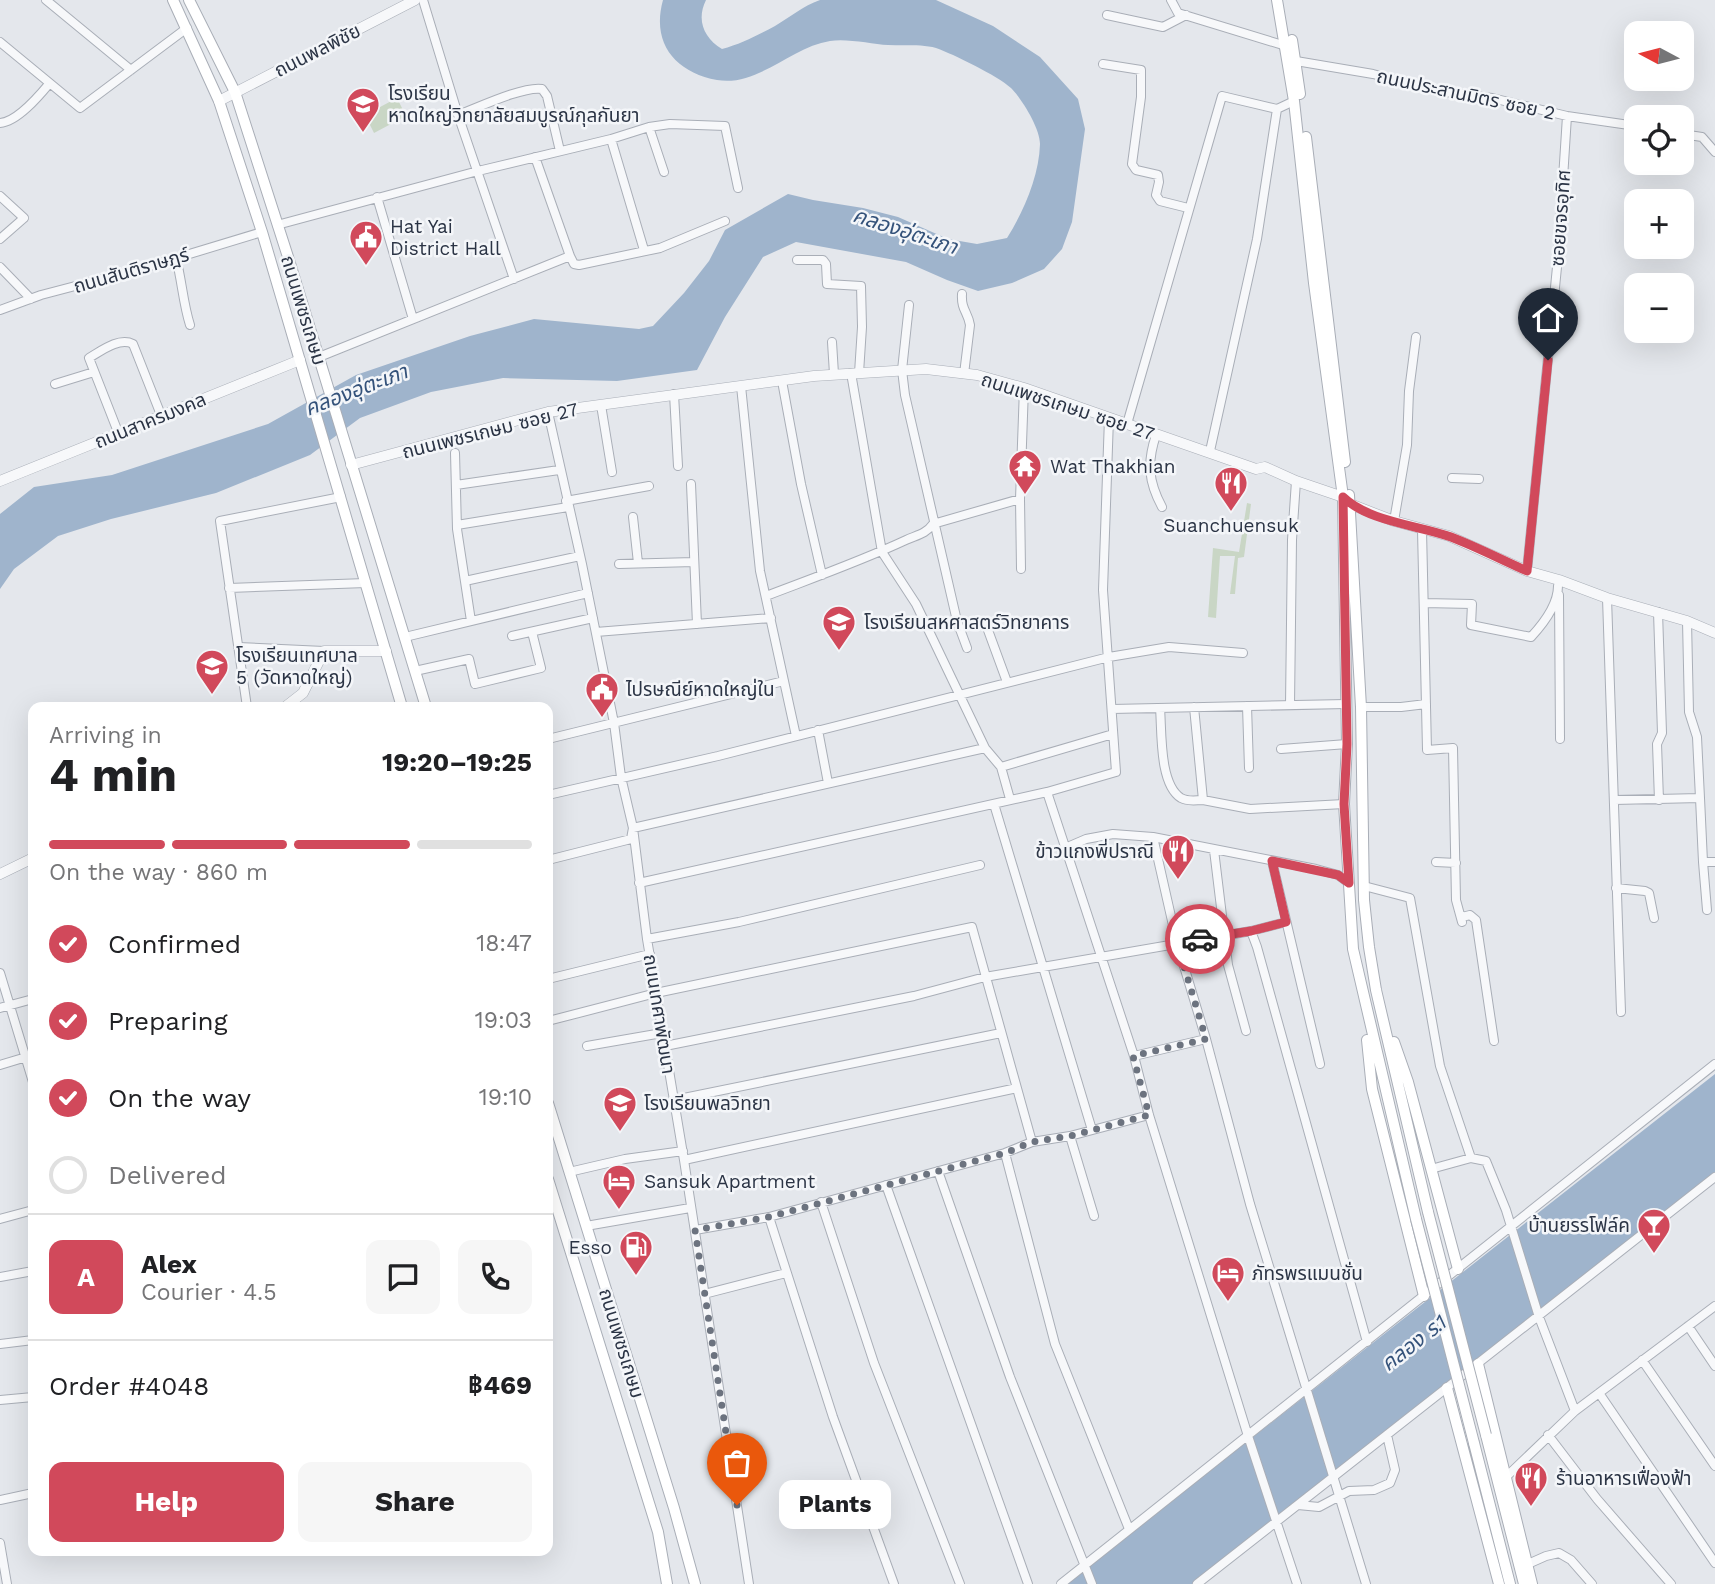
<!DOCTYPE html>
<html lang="en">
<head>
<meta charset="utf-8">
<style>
  body { margin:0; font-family:"Work Sans","Noto Sans Thai",sans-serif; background:#f6f6f6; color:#202124; height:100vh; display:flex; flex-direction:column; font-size:26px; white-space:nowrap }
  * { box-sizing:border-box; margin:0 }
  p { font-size:23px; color:#757577 }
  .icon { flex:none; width:38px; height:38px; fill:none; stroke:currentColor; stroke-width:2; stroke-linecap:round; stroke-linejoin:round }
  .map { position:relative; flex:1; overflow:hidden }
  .panel { position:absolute; left:28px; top:702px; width:525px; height:854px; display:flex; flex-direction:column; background:#fff; border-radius:14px; box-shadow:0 7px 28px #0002 }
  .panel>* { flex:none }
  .needle { width:46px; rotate:277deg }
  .controls { position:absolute; left:1624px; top:21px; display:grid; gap:14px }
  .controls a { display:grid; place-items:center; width:70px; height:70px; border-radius:14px; background:#fff; box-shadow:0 7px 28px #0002; font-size:35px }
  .pin { position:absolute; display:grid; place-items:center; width:60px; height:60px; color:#fff; margin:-72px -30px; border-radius:50% 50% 50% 0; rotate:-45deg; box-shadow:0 0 7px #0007 }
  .pin .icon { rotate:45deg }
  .courier { position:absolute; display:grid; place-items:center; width:70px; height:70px; margin:-35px; border:5px solid #d1495b; border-radius:50%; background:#fff; color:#222; box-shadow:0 2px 9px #0007 }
  .bubble { position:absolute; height:49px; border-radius:14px; background:#fff; box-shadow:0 7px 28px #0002; font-size:23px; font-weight:700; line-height:49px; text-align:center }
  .headline em { font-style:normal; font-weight:700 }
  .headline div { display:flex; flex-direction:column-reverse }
  .headline { display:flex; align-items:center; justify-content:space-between; height:119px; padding:0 21px }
  h1 { font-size:46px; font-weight:700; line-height:52px }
  .bar { display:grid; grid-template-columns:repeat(4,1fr); gap:10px 7px; align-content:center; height:84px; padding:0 21px }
  .bar i { height:9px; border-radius:5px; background:#e0e0e0 }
  .bar .current { background:#d1495b }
  .bar p { grid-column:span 4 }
  .line { display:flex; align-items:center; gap:18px; padding:0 21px; border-top:2px solid #e0e0e0 }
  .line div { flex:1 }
  .round { display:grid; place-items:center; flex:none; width:74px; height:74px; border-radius:14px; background:#f6f6f6 }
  ol { padding:0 21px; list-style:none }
  li { display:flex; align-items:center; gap:21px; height:77px }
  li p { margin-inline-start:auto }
  li .icon { padding:7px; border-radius:50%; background:#d1495b; color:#fff; stroke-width:4 }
  li:last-child { color:#757577 }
  li i { width:38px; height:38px; border:4px solid #e0e0e0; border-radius:50% }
  .primary-button { display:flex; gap:14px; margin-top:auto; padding:14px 21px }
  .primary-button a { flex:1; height:80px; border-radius:14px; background:#d1495b; color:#fff; font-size:28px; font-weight:700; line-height:80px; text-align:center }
  .primary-button a+a { background:#f6f6f6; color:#202124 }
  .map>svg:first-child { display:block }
</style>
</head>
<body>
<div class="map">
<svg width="1715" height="1584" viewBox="0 0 1715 1584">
  <rect width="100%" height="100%" fill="#e4e7ec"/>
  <path fill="#c9d6c5" d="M397 98 406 116 374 133 365 115Z
    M1247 503 1251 504 1244 557 1238 558 1235 594H1230L1235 556H1220L1216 618 1208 617 1213 548 1239 552Z"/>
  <path fill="#9fb4cc" d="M663 0H706C696 20 704 38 722 49 741 44 758 35 775 26 790 17 803 6 820 0H936L993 26 1040 57 1078 99 1085 129 1072 222 1062 249 1044 269 1012 283 978 291 947 280 906 262 796 242 763 257 725 317 697 370 617 381 503 378 431 392 360 418 310 455 216 493 111 519 58 536 14 569 0 589V514L34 487 112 475 268 424 356 375 470 336 534 319 639 329 653 326 684 293 709 261 725 230 788 194 813 200 863 208 898 217 948 239 977 244 1007 238C1024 211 1039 176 1040 144 1040 128 1022 99 1011 88 998 76 953 54 936 48 922 44 903 46 888 45 872 44 846 38 830 41 791 47 758 87 717 80 675 72 651 43 663 0Z
    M1715 1074V1176L1194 1584H1066Z"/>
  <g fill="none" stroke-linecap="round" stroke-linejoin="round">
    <defs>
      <path id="minor" d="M46 0 131 70
        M423 0 458 115 514 279
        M1171 0 1178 13 1286 46
        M1107 15 1163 27 1186 15
        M0 42 80 108 187 28
        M1296 61 1373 74 1437 91 1492 98 1567 116 1636 126
        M1103 64 1141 70V97L1132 164 1136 170 1158 175 1159 182 1156 195 1160 201 1188 208
        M458 115C477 108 523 86 542 89L547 96 560 151
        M0 123C17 122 39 96 49 84
        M649 127 664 172
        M1682 134 1702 137 1715 152
        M611 139 644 250
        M0 196 24 218 0 239
        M377 197 413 319
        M277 225 478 171 611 139 649 127 670 124 725 126 738 188
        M570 256 574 264 579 265 660 248 725 221
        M176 258C182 281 183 303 190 325
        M797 260H823L826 264 827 284 861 286 862 327 859 373
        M0 267 31 299
        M962 294C961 310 968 312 970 325L964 374
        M909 305 902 370 905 395 957 621 967 648
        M0 310 41 295 140 269 262 232
        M832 342 834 374
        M319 357 570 256 535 157
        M851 373 882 552 916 604 985 748 1001 767 1010 799
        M782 381 801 484 822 575
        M55 384 94 372
        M741 386 760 571 796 736
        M674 394 678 466
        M601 405 612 472
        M548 412 582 564 614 723 621 777 633 828 647 939 684 1160 749 1584
        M1127 424 1222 96 1277 109
        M118 432 89 358C101 351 119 337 133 344L161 415
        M1156 435C1147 462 1148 481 1162 507
        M1210 451 1257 239 1277 109 1294 101
        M455 453 457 529 471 621
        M1452 478 1479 479
        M691 484 697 624
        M456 485 559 470
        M566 501 649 486
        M633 517 638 563
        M1394 521 1407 445 1409 391 1416 337
        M457 525 568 507
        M1422 530 1427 750 1453 748 1456 900 1462 922
        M619 564 694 562
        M1021 569 1020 499 1024 388
        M1527 571 1558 257 1567 116
        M465 581 580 556
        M229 588 366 583
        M1559 595 1560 739
        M766 596C813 578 861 561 906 540 917 535 926 534 933 524L1020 499
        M1607 598 1621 1012
        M1424 603 1472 604 1471 625 1531 637C1544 623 1558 605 1558 586
        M1658 612 1662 733 1657 744 1659 800
        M1687 621 1689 712 1697 737 1700 798
        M985 622 1007 682
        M596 632 771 618
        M512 636 593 618
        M405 637 588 593
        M238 647 324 651
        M415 671 469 659 475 684 541 668 532 632
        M1290 705 1292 540 1296 481
        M1247 706 1249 768
        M247 707 220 521 341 497
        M1194 707 1203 800 1250 809 1344 804
        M1361 707H1401L1426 704
        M1160 708C1162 732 1159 784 1181 798 1188 802 1196 800 1203 800
        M1112 709 1346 704
        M818 730 828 783
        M548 739 784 681
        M1281 749 1347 744
        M1001 767 1113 734
        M1047 792 1134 1056 1149 1115 1248 1436 1297 1584
        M548 795 718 756 1109 657 1169 647 1243 653
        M1614 800 1700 798 1703 862H1715
        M994 804 1092 1130
        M1153 837 1177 943 1206 1039 1250 1204 1366 1584
        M1065 848 1086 839 1113 834 1153 837 1316 869 1338 875 1349 883
        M1214 850 1228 965 1246 1031
        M548 860 631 839 633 828 985 748
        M1272 861 1320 1064
        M1436 862 1456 863
        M1703 862 1707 910
        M639 883 1047 792 1116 772 1103 590 1109 418
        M1364 886 1410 898 1440 1066 1471 1158
        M1616 888 1645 891 1649 893 1654 918
        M1462 917 1470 915 1476 920 1494 1041
        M1251 931 1257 947 1367 1342
        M647 939 739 922 980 865
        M0 973 33 1082
        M548 979 650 954
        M0 1008 33 999
        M548 1021 656 993 972 927 1032 1142
        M587 1046 662 1033
        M665 1046 914 996 985 977 1251 931 1286 922
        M1134 1056 1206 1039
        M0 1065 33 1055
        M674 1100 1001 1033
        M1070 1136 1094 1216
        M1005 1153 1055 1344 1129 1529
        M684 1160 1017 1088
        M1431 1169 1471 1158 1486 1161 1506 1210 1539 1317 1575 1411
        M938 1171 1010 1377 1092 1584
        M569 1172 625 1159 683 1151
        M886 1185 1028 1584
        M821 1202 874 1363 960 1584
        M769 1217 833 1417 894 1584
        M0 1219 33 1210
        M586 1226 690 1208
        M695 1230 769 1217 1005 1153 1032 1142 1070 1136 1149 1115
        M0 1277 33 1271
        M704 1294 786 1273
        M1688 1326 1715 1366
        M0 1344 33 1340
        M1642 1360 1715 1466
        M1599 1393 1715 1563
        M0 1400 33 1397
        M1548 1435 1597 1499 1671 1584
        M1506 1477 1575 1411 1715 1306
        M0 1500 33 1493
        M1298 1505 1319 1507 1349 1491 1374 1490 1390 1483 1395 1470 1387 1435
        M0 1543 7 1584
        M1528 1564 1546 1556 1559 1553 1571 1560 1592 1584
        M1061 1584 1715 1064
        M1197 1584 1715 1177"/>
      <path id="tertiary" d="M219 101 415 0
        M351 465 548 412 814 376 926 369 977 375 1024 388 1256 469 1265 467 1296 481 1343 497 1350 504 1394 521 1449 536 1527 571 1559 580 1607 598 1687 621 1715 633
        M0 481 300 360
        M285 707 303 693 324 651H386
        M0 874 33 858"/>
      <path id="secondary" d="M173 0 219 101 262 232 402 707
        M189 0 235 92 289 260 426 707
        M1277 0 1294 101 1314 283 1343 497 1347 744 1344 804 1353 949 1416 1219
        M1292 40 1300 94
        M1306 137 1345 462
        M1349 495 1361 707 1364 900 1369 947 1376 990 1428 1212
        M1367 1040 1372 1089 1424 1296
        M1394 1042 1408 1082 1458 1269
        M548 1103 674 1508 695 1584
        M548 1179 658 1532 667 1584
        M1478 1364 1532 1584
        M1447 1388 1499 1584
        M1486 1435 1524 1584
        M1474 1443 1510 1584"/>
    </defs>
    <use href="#minor" stroke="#a9aeb7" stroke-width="10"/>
    <use href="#tertiary" stroke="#a9aeb7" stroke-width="11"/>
    <use href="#secondary" stroke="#a9aeb7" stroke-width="12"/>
    <use href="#minor" stroke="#f7f8fa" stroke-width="8"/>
    <use href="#tertiary" stroke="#f7f8fa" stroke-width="10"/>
    <use href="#secondary" stroke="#fff" stroke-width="10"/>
    <defs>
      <path id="secondary-bridge" d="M1428 1212 1486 1435
        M1416 1219 1474 1443"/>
    </defs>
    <use href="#secondary-bridge" stroke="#a9aeb7" stroke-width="12" stroke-linecap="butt"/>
    <use href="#secondary-bridge" stroke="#fff" stroke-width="10"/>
  </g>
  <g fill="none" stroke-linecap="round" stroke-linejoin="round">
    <path stroke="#6c737f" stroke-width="7" stroke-dasharray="0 12.6" d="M737 1505 695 1230 769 1217 1005 1153 1032 1142 1070 1136 1149 1115 1133 1056 1206 1039 1177 943 1200 939"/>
    <path stroke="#d1495b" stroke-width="9" d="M1200 939 1251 931 1286 922 1272 861 1338 875 1349 883 1344 804 1347 744 1343 497C1369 522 1418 525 1451 537 1477 547 1502 560 1527 571L1548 360"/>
  </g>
  <defs>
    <symbol id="school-pin" viewBox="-11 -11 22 30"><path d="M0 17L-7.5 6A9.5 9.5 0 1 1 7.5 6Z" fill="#d1495b" stroke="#f4f6f9"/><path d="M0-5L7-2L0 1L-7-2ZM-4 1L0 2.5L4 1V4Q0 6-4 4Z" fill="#fff"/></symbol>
    <symbol id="civic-pin" viewBox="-11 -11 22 30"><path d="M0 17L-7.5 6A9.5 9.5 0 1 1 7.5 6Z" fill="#d1495b" stroke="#f4f6f9"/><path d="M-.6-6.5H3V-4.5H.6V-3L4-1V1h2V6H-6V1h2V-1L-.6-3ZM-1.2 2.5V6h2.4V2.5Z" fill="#fff"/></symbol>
    <symbol id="temple-pin" viewBox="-11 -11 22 30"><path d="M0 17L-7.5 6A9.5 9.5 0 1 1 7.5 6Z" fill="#d1495b" stroke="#f4f6f9"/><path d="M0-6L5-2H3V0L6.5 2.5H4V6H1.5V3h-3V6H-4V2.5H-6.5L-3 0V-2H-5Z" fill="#fff"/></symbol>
    <symbol id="restaurant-pin" viewBox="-11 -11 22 30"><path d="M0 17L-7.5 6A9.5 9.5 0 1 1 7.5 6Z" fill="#d1495b" stroke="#f4f6f9"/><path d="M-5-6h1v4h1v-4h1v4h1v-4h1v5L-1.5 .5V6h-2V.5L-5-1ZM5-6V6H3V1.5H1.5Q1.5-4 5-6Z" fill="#fff"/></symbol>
    <symbol id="hotel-pin" viewBox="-11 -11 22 30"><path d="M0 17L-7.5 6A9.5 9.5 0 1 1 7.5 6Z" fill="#d1495b" stroke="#f4f6f9"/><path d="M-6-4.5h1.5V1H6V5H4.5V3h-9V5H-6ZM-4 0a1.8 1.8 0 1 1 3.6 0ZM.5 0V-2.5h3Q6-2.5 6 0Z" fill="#fff"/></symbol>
    <symbol id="bar-pin" viewBox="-11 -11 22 30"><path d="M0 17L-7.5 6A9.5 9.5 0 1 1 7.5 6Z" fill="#d1495b" stroke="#f4f6f9"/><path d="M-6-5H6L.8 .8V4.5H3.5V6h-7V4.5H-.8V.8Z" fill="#fff"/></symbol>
    <symbol id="fuel-pin" viewBox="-11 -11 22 30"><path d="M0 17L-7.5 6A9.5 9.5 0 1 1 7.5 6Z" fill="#d1495b" stroke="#f4f6f9"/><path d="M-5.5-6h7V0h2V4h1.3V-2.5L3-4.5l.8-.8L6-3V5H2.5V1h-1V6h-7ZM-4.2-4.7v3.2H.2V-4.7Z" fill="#fff"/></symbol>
  </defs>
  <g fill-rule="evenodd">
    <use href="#school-pin" x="344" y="85" width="38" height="52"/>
    <use href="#civic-pin" x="347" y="218" width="38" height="52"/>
    <use href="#temple-pin" x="1006" y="447" width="38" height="52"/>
    <use href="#restaurant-pin" x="1212" y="464" width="38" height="52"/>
    <use href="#school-pin" x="820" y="603" width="38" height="52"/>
    <use href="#school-pin" x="193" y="647" width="38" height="52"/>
    <use href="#civic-pin" x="583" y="670" width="38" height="52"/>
    <use href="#restaurant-pin" x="1159" y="832" width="38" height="52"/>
    <use href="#school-pin" x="601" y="1084" width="38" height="52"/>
    <use href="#hotel-pin" x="600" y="1162" width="38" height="52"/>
    <use href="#bar-pin" x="1635" y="1206" width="38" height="52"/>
    <use href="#fuel-pin" x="617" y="1228" width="38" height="52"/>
    <use href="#hotel-pin" x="1209" y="1254" width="38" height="52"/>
    <use href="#restaurant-pin" x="1512" y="1459" width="38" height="52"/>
  </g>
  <g text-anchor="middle" stroke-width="5" stroke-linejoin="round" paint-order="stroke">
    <g font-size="19" fill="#2b3445" stroke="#f4f6f9">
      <text transform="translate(317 50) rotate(-27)" y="7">ถนนพลพิชัย</text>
      <text transform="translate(1466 94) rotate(12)" y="7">ถนนประสานมิตร ซอย 2</text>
      <text transform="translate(1560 218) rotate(-86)" y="7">ซอยขจรอุทิศ</text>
      <text transform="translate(131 270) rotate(-16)" y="7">ถนนสันติราษฎร์</text>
      <text transform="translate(304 310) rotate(73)" y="7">ถนนเพชรเกษม</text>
      <text transform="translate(1068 406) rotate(18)" y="7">ถนนเพชรเกษม ซอย 27</text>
      <text transform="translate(150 420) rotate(-22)" y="7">ถนนสาครมงคล</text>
      <text transform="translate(490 430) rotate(-14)" y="7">ถนนเพชรเกษม ซอย 27</text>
      <text transform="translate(660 1014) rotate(81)" y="7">ถนนเทศาพัฒนา</text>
      <text transform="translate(622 1343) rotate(73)" y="7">ถนนเพชรเกษม</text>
    </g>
    <g font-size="19" fill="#2b3445" stroke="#f4f6f9" text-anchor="start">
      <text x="388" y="100">โรงเรียน<tspan x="388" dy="22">หาดใหญ่วิทยาลัยสมบูรณ์กุลกันยา</tspan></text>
      <text x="390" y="233">Hat Yai<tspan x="390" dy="22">District Hall</tspan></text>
      <text x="1050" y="473">Wat Thakhian</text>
      <text x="1231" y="532" text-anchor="middle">Suanchuensuk</text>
      <text x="864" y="629">โรงเรียนสหศาสตร์วิทยาคาร</text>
      <text x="236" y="662">โรงเรียนเทศบาล<tspan x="236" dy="22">5 (วัดหาดใหญ่)</tspan></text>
      <text x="626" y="696">ไปรษณีย์หาดใหญ่ใน</text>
      <text x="1154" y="858" text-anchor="end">ข้าวแกงพี่ปราณี</text>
      <text x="644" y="1110">โรงเรียนพลวิทยา</text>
      <text x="644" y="1188">Sansuk Apartment</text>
      <text x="1630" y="1232" text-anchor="end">บ้านยรรโฟล์ค</text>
      <text x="612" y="1254" text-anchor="end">Esso</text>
      <text x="1252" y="1280">ภัทรพรแมนชั่น</text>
      <text x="1556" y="1485">ร้านอาหารเฟื่องฟ้า</text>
    </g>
    <g font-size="21" font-style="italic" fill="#34527a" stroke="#f4f6f9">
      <text transform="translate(905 231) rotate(18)" y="7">คลองอุ่ตะเภา</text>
      <text transform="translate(356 390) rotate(-21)" y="7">คลองอุ่ตะเภา</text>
      <text transform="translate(1414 1343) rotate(-38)" y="7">คลอง ร.1</text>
    </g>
  </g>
</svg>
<div class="controls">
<a><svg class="needle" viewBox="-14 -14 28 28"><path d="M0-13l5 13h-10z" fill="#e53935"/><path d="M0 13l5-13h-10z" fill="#757577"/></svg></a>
<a><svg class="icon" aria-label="locate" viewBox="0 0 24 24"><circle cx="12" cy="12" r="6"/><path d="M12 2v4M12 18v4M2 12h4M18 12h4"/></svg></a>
<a>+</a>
<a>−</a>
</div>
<div class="pin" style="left:737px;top:1505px;background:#ea580c"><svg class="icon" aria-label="bag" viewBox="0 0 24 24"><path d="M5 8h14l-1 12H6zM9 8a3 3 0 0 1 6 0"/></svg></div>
<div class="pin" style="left:1548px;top:360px;background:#1f2937"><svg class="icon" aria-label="home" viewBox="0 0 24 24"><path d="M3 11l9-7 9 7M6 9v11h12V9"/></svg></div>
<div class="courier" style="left:1200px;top:939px"><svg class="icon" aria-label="car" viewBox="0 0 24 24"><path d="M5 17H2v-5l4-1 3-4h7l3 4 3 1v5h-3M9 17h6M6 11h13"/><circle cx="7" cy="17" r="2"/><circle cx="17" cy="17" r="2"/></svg></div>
<div class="bubble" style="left:779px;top:1480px;width:112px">Plants</div>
<section class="panel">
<div class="headline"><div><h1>4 min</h1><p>Arriving in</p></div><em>19:20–19:25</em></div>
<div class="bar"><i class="current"></i><i class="current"></i><i class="current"></i><i></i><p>On the way · 860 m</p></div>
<ol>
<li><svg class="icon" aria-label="check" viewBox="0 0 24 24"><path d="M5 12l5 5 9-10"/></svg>Confirmed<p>18:47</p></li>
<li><svg class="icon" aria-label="check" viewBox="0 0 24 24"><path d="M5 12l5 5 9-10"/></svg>Preparing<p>19:03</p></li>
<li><svg class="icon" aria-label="check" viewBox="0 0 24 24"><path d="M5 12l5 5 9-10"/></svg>On the way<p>19:10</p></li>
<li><i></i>Delivered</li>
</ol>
<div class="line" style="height:126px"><b class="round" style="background:#d1495b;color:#fff">A</b><div><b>Alex</b><p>Courier · 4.5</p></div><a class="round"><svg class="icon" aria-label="chat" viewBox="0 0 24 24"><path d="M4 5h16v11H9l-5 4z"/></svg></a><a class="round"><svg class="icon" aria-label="phone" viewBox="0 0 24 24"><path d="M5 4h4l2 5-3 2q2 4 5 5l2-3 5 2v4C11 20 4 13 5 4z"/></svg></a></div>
<div class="line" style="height:91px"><div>Order #4048</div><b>฿469</b></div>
<div class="primary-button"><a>Help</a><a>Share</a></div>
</section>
</div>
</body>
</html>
